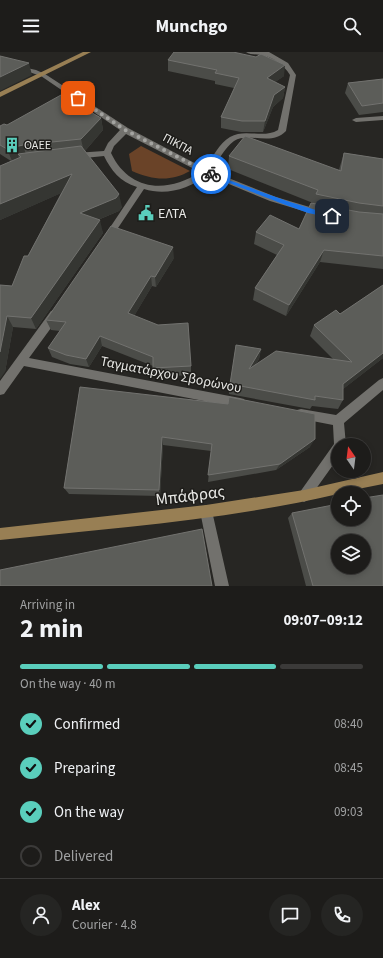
<!DOCTYPE html>
<html lang="en">
<head>
<meta charset="utf-8">
<style>
  body { margin:0; font-family:"Source Sans 3",sans-serif; background:#252523; color:#f1f3f6; height:100vh; display:flex; flex-direction:column; font-size:15px; white-space:nowrap }
  * { box-sizing:border-box; margin:0 }
  p { font-size:13px; color:#a0a1a2 }
  .icon { flex:none; width:22px; height:22px; fill:none; stroke:currentColor; stroke-width:2; stroke-linecap:round; stroke-linejoin:round }
  .map { position:relative; height:534px; overflow:hidden }
  .side { display:flex; flex-direction:column; background:#1d1c1a; flex:1 }
  .side>* { flex:none }
  .needle { width:26px; rotate:346deg }
  .buttons { position:absolute; left:331px; top:386px; display:grid; gap:8px }
  .buttons a { display:grid; place-items:center; width:40px; height:40px; border-radius:50%; background:#1d1c1a; box-shadow:0 2px 6px #0003,0 0 0 1px #3b3a39; font-size:20px }
  .pin { position:absolute; display:grid; place-items:center; width:34px; height:34px; color:#fff; margin:-17px; border-radius:8px; box-shadow:0 2px 6px #0006 }
  .courier { position:absolute; display:grid; place-items:center; width:40px; height:40px; margin:-20px; border:3px solid #1a73e8; border-radius:50%; background:#fff; color:#222; box-shadow:0 1px 5px #0007 }
  .head em { font-style:normal; font-weight:700 }
  .head div { display:flex; flex-direction:column-reverse }
  .head { display:flex; align-items:center; justify-content:space-between; height:68px; padding:0 20px }
  h1 { font-size:26px; font-weight:700; line-height:30px }
  .bar { display:grid; grid-template-columns:repeat(4,1fr); gap:6px 4px; align-content:center; height:48px; padding:0 20px }
  .bar i { height:5px; border-radius:3px; background:#3b3a39 }
  .bar .on { background:#5acebc }
  .bar p { grid-column:span 4 }
  .line { display:flex; align-items:center; gap:10px; padding:0 20px; border-top:1px solid #3b3a39 }
  .line div { flex:1 }
  .round { display:grid; place-items:center; flex:none; width:42px; height:42px; border-radius:21px; background:#252523 }
  ol { padding:0 20px; list-style:none }
  li { display:flex; align-items:center; gap:12px; height:44px }
  li p { margin-inline-start:auto }
  li .icon { padding:4px; border-radius:50%; background:#5acebc; color:#111; stroke-width:4 }
  li:last-child { color:#a0a1a2 }
  li i { width:22px; height:22px; border:2px solid #3b3a39; border-radius:50% }
  header { display:flex; justify-content:space-between; align-items:center; height:52px; padding:0 20px; background:#1d1c1a; font-size:18px; font-weight:700 }
  .map>svg:first-child { display:block }
</style>
</head>
<body>
<header><svg class="icon" aria-label="menu" viewBox="0 0 24 24"><path d="M4 6h16M4 12h16M4 18h16"/></svg>Munchgo<svg class="icon" aria-label="search" viewBox="0 0 24 24"><circle cx="10" cy="10" r="6"/><path d="M15 15l6 6"/></svg></header>
<div class="map">
<svg width="383" height="534" viewBox="0 0 383 534">
  <rect width="100%" height="100%" fill="#272623"/>
  <path fill="#6a4328" d="M141 94 190 119C170 130 153 128 132 119L129 102Z"/>
  <g fill="none" stroke-linecap="round" stroke-linejoin="round">
    <path fill="#72716d" fill-rule="evenodd" d="M246 0H269L288 11 296 23 286 79C271 95 249 79 234 89 224 96 218 110 211 119L276 145 323 159 324 161 323 163 320 164 270 149 207 123C189 137 166 144 144 137L110 188 107 189 103 186 137 135C120 130 111 118 104 104L75 107 71 104 75 101 104 99 108 91 120 78 41 24 32 21 0 14V10L36 18 45 22 128 76 204 116C213 106 219 91 230 85 245 76 263 87 278 78L290 23C284 13 273 5 261 3 256 2 250 3 246 0ZM126 82 200 120C167 142 129 139 111 101L114 94Z
      M383 64V68L356 70 352 68 356 66Z
      M55 258 59 259 60 262 59 265 29 306 240 346 244 347 246 351 244 355 240 356 24 314 4 342 0 343V329L51 259Z
      M383 326V338L344 371 346 393H338V406L308 448 304 450 300 448 298 444 300 440 334 392 333 373 297 366 295 362 297 358 301 357 336 363 379 328Z
      M206 453 210 455 212 459 229 534H215L200 459 202 455Z"/>
    <path fill="#987f54" fill-rule="evenodd" d="M83 0H91L0 45V40Z
      M383 420V432L338 441V442C227 468 113 476 0 488V476L206 453 304 438Z"/>
  </g>
  <path fill="#4b4c48" d="M168 8 284 24 275 30 285 35 283 46 273 55 263 80H241L221 76V65L234 36 215 32V29L168 19Z
    M383 27V60L359 63 345 41 348 31Z
    M101 66 103 78 85 99 122 155 119 159 98 168 103 181 36 277 13 275 5 320 0 233 12 234 28 204 61 141 0 168V114L11 109 0 102V74Z
    M344 101 383 107V217L320 210 286 264 253 248 255 236 277 203 254 192 256 180 299 177 313 151 228 117 229 104 339 118 340 114Z
    M174 206 156 235 152 234 134 264 191 314V323L154 325 153 314 102 294 89 315 70 312 52 305 48 296 60 279 51 278 46 268Z
    M383 233V306L343 337V348L338 357 312 354 310 357 229 342 236 293 261 297 259 307 256 312 333 307 310 284 314 273 340 262Z
    M80 335 310 395 276 418 208 430 211 399 163 393 160 444 69 442 64 436Z
    M292 461 383 534H306L288 466Z"/>
  <path fill="#353632" d="M29 11 32 23 0 39V25Z
    M285 13 284 24 265 37 267 26Z
    M285 35 283 46 273 55 263 80 265 69 274 43Z
    M101 66 103 78 84 100 81 87Z
    M23 93 27 106 21 105 18 102 19 107 12 109 7 97Z
    M72 122 75 135 0 168V152Z
    M119 142 122 155 119 159 83 174 80 161Z
    M100 168 103 181 36 277 31 266Z
    M173 195 174 206 156 235 155 225Z
    M324 198 320 210 286 264 289 253Z
    M151 224 152 234 130 271 128 261Z
    M7 264 13 275 5 320 0 327V300Z
    M100 284 102 294 89 315 86 307Z
    M261 297 259 307 247 327 249 317Z
    M383 301V306L338 341 343 332Z
    M162 385 163 393 160 444 159 438Z
    M315 387 310 395 276 418 280 412Z"/>
  <path fill="#5c5d59" stroke="#72726f" fill-rule="evenodd" d="M174 0H233L256 5 261 2 285 13 267 26 285 35 274 43 265 69H242L221 65 239 26 215 21 217 18 168 8Z
    M0 4 29 11 0 25Z
    M383 27V51L362 54 348 31Z
    M61 43 101 66 81 87 23 93 7 97 0 93V74L4 72 7 73Z
    M245 84 341 119 344 101 383 107V154L359 151 316 142 318 138 229 104Z
    M81 94 119 142 116 146 80 161 100 168 31 266 7 264 0 300V233L12 234 24 204H28L72 122 0 152V114L21 105 18 102Z
    M311 151 359 160 383 162V204L324 198 289 253 255 236 284 193 256 180 270 163 299 177Z
    M111 174 173 195 155 225 151 224 128 261 158 273 188 271 191 314 153 316V305L100 284 86 307 66 303 48 296 66 270 46 268Z
    M383 233V301L343 332V348L315 344V348L230 332 236 293 261 297 249 317 276 299 352 310 314 273 336 258 340 262Z
    M80 335 228 352 229 345 315 362V387L280 412 208 423 212 392 162 385 159 438 64 436Z
    M383 443V534H313L292 461 338 452V467H364V446ZM338 489H364V515H338Z
    M202 477 212 534H0V518Z"/>
  <path fill="#1a73e8" d="M209 121 287 149 335 164 332 166 308 161 283 152 209 123Z"/>
  <g fill="none" stroke-linecap="round" stroke-linejoin="round">
    <path stroke="#a4a4a1" stroke-width="4" stroke-dasharray="0 7.2" d="M78 46 125 78 211 122"/>
  </g>
  <defs>
    <symbol id="building-bare" viewBox="-9 -9 18 18"><path d="M-4-6H4V6H1V3H-1V6H-4ZM-2.5-4.3h1.7v1.8h-1.7ZM.8-4.3h1.7v1.8H.8ZM-2.5-1h1.7V.8h-1.7ZM.8-1h1.7V.8H.8Z" fill="#5acebc" stroke="#1e1d1a" stroke-width="2.5" paint-order="stroke"/></symbol>
    <symbol id="civic-bare" viewBox="-9 -9 18 18"><path d="M-.6-6.5H3V-4.5H.6V-3L4-1V1h2V6H-6V1h2V-1L-.6-3ZM-1.2 2.5V6h2.4V2.5Z" fill="#5acebc" stroke="#1e1d1a" stroke-width="2.5" paint-order="stroke"/></symbol>
  </defs>
  <g fill-rule="evenodd">
    <use href="#building-bare" x="1" y="82" width="22" height="22"/>
    <use href="#civic-bare" x="135" y="150" width="22" height="22"/>
  </g>
  <g text-anchor="middle" stroke-width="3" stroke-linejoin="round" paint-order="stroke">
    <g font-size="12" fill="#e8e8e5" stroke="#1e1d1a">
      <text transform="translate(178 92) rotate(28)" y="4">ΠΙΚΠΑ</text>
    </g>
    <g font-size="12" fill="#e8e8e5" stroke="#1e1d1a" text-anchor="start">
      <text x="24" y="97">ΟΑΕΕ</text>
    </g>
    <g font-size="14" fill="#e8e8e5" stroke="#1e1d1a" text-anchor="start">
      <text x="158" y="166">ΕΛΤΑ</text>
    </g>
    <g font-size="14" fill="#e8e8e5" stroke="#1e1d1a">
      <text transform="translate(171 322) rotate(11)" y="5">Ταγματάρχου Σβορώνου</text>
    </g>
    <g font-size="17" fill="#e8e8e5" stroke="#1e1d1a">
      <text transform="translate(190 443) rotate(-7)" y="6">Μπάφρας</text>
    </g>
  </g>
</svg>
<div class="buttons">
<a><svg class="needle" viewBox="-14 -14 28 28"><path d="M0-13l5 13h-10z" fill="#e53935"/><path d="M0 13l5-13h-10z" fill="#a0a1a2"/></svg></a>
<a><svg class="icon" aria-label="locate" viewBox="0 0 24 24"><circle cx="12" cy="12" r="6"/><path d="M12 2v4M12 18v4M2 12h4M18 12h4"/></svg></a>
<a><svg class="icon" aria-label="layers" viewBox="0 0 24 24"><path d="M12 4l9 5-9 5-9-5zM3 14l9 5 9-5"/></svg></a>
</div>
<div class="pin" style="left:78px;top:46px;background:#ea580c"><svg class="icon" aria-label="bag" viewBox="0 0 24 24"><path d="M5 8h14l-1 12H6zM9 8a3 3 0 0 1 6 0"/></svg></div>
<div class="pin" style="left:332px;top:164px;background:#1f2937"><svg class="icon" aria-label="home" viewBox="0 0 24 24"><path d="M3 11l9-7 9 7M6 9v11h12V9"/></svg></div>
<div class="courier" style="left:211px;top:122px"><svg class="icon" aria-label="bike" viewBox="0 0 24 24"><circle cx="6" cy="16" r="4"/><circle cx="18" cy="16" r="4"/><path d="M6 16l4-8h5l3 8M10 8l3 8H6M13 5h3"/></svg></div>
</div>
<section class="side">
<div class="head"><div><h1>2 min</h1><p>Arriving in</p></div><em>09:07–09:12</em></div>
<div class="bar"><i class="on"></i><i class="on"></i><i class="on"></i><i></i><p>On the way · 40 m</p></div>
<ol>
<li><svg class="icon" aria-label="check" viewBox="0 0 24 24"><path d="M5 12l5 5 9-10"/></svg>Confirmed<p>08:40</p></li>
<li><svg class="icon" aria-label="check" viewBox="0 0 24 24"><path d="M5 12l5 5 9-10"/></svg>Preparing<p>08:45</p></li>
<li><svg class="icon" aria-label="check" viewBox="0 0 24 24"><path d="M5 12l5 5 9-10"/></svg>On the way<p>09:03</p></li>
<li><i></i>Delivered</li>
</ol>
<div class="line" style="height:72px"><a class="round"><svg class="icon" aria-label="person" viewBox="0 0 24 24"><circle cx="12" cy="8" r="4"/><path d="M4 21q1-7 8-7t8 7"/></svg></a><div><b>Alex</b><p>Courier · 4.8</p></div><a class="round"><svg class="icon" aria-label="chat" viewBox="0 0 24 24"><path d="M4 5h16v11H9l-5 4z"/></svg></a><a class="round"><svg class="icon" aria-label="phone" viewBox="0 0 24 24"><path d="M5 4h4l2 5-3 2q2 4 5 5l2-3 5 2v4C11 20 4 13 5 4z"/></svg></a></div>
</section>
</body>
</html>
